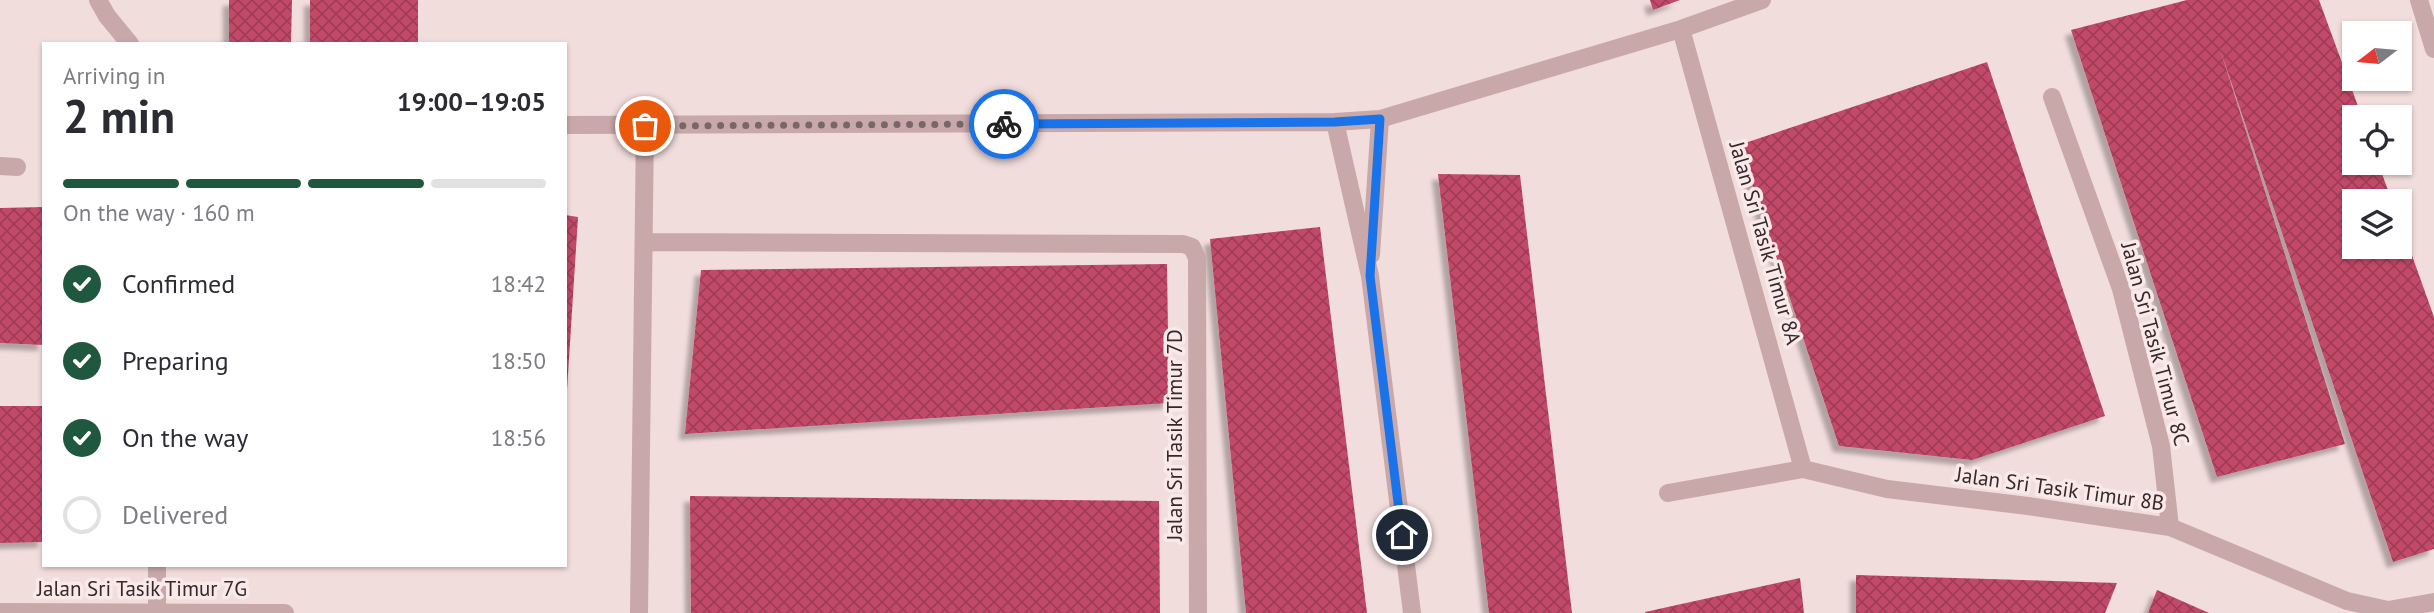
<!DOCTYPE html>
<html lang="en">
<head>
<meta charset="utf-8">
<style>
  body { margin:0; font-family:"PT Sans",sans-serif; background:#f2f2f3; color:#2b2b33; height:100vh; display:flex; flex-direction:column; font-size:26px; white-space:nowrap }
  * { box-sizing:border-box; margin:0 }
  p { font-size:23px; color:#7c7c81 }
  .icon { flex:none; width:38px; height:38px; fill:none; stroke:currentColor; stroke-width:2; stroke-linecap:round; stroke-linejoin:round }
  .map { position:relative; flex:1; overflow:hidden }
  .details { position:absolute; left:42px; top:42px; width:525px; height:525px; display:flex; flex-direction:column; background:#fff; border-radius:0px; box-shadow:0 2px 5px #0004 }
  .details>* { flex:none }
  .needle { width:46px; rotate:254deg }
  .controls { position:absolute; left:2342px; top:21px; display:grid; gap:14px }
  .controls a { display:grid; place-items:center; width:70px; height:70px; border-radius:0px; background:#fff; box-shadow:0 2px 5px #0004; font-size:35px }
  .pin { position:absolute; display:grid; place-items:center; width:60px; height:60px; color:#fff; margin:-30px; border:4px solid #fff; border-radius:50%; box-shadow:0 2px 7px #0007 }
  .courier { position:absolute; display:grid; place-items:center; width:70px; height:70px; margin:-35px; border:5px solid #1a73e8; border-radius:50%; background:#fff; color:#222; box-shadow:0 2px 9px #0007 }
  .headline em { font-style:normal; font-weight:700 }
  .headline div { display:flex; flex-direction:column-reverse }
  .headline { display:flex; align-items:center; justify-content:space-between; height:119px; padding:0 21px }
  h1 { font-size:46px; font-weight:700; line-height:52px }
  .bar { display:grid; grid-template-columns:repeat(4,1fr); gap:10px 7px; align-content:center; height:84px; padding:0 21px }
  .bar i { height:9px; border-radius:5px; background:#e1e1e2 }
  .bar .selected { background:#1f573f }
  .bar p { grid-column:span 4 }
  ol { padding:0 21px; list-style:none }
  li { display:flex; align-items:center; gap:21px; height:77px }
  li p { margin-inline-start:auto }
  li .icon { padding:7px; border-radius:50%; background:#1f573f; color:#fff; stroke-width:4 }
  li:last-child { color:#7c7c81 }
  li i { width:38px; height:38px; border:4px solid #e1e1e2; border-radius:50% }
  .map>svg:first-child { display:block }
</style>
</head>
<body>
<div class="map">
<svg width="2434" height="613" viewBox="0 0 2434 613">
  <defs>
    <pattern id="building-cross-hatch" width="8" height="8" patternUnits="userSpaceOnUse" patternTransform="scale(1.75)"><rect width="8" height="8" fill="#c34968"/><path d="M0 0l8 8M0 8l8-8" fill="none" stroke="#9f3d56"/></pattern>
    <filter id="shadow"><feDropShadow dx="-6" dy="6" stdDeviation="2" flood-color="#0004"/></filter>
  </defs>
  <rect width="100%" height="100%" fill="#f1dddc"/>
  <path fill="url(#building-cross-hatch)" filter="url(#shadow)" d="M229 0H292L291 44H229Z
    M310 0H418V44H310Z
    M1650 0H1680L1653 10Z
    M2187 0H2319L2362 117H2354V163H2378L2392 201H2354V247H2399L2400 222 2434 317V549L2393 562 2219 46 2345 444 2217 477 2071 30Z
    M1987 62 2105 416 1972 460 1839 446 1739 145Z
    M1438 174 1520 175 1572 613H1489Z
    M44 207V345L0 343V208Z
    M565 215 578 217 567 390H565Z
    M1320 227 1367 613H1246L1210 239Z
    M1167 264 1169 403 685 434 701 270Z
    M0 406H44V542L0 543Z
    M690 496 1159 501 1160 613H691Z
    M1856 575 2117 583 2105 613H1856Z
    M1800 578 1804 613H1645V612Z
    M2157 590 2209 613H2148Z"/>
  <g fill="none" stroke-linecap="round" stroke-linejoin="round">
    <path stroke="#c9a8aa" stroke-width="18" d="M98 0 107 16 130 44
      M2419 0 2434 49
      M1681 29 1803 469
      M2052 97 2121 289 2161 446 2170 527
      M1335 122 1370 276 1412 613
      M565 125 1335 122 1380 119 1681 29 1762 0
      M0 166 17 167
      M644 242 1183 244 1192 247 1197 258 1198 613
      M1371 255 1380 119
      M1668 493 1803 469 1887 489 2028 506 2170 527 2347 601 2388 610 2434 602
      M157 565V612
      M0 612 285 613
      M639 613 645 126"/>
  </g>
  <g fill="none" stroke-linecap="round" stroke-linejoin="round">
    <path stroke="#776769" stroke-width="7" stroke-dasharray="0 12.6" d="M645 126 1004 124"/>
    <path stroke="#1a73e8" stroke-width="9" d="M1004 124 1335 122 1380 119 1370 276 1402 535"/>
  </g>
  <g text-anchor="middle" stroke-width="7" stroke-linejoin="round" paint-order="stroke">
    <g font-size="21" fill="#36282b" stroke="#f9e9e8">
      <text transform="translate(1765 243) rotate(74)" y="7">Jalan Sri Tasik Timur 8A</text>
      <text transform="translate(2155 344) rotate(75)" y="7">Jalan Sri Tasik Timur 8C</text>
      <text transform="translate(1175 435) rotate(-90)" y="7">Jalan Sri Tasik Timur 7D</text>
      <text transform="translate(2060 489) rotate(8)" y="7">Jalan Sri Tasik Timur 8B</text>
      <text x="142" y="596">Jalan Sri Tasik Timur 7G</text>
    </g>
  </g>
</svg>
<div class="controls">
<a><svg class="needle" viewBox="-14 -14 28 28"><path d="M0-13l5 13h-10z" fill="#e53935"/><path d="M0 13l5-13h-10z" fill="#7c7c81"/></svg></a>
<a><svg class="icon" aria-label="locate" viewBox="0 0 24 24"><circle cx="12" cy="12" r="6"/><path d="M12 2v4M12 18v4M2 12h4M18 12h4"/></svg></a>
<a><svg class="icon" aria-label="layers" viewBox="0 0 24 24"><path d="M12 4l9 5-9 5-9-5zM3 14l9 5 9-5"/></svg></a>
</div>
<div class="pin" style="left:645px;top:126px;background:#ea580c"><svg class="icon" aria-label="bag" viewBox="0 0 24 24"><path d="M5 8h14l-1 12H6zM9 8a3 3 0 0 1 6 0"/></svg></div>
<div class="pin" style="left:1402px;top:535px;background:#1f2937"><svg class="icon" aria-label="home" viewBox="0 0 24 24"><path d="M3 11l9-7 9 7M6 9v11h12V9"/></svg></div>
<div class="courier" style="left:1004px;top:124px"><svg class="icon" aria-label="bike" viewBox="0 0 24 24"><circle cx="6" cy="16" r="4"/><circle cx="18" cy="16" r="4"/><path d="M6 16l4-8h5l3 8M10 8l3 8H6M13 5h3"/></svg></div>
<section class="details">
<div class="headline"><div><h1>2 min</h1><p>Arriving in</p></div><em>19:00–19:05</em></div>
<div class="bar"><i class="selected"></i><i class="selected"></i><i class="selected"></i><i></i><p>On the way · 160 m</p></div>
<ol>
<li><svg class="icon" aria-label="check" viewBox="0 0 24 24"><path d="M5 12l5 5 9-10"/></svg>Confirmed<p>18:42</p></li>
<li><svg class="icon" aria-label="check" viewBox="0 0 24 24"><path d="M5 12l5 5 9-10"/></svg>Preparing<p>18:50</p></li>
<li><svg class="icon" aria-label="check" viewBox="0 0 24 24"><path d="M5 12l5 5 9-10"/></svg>On the way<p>18:56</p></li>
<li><i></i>Delivered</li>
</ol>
</section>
</div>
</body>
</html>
